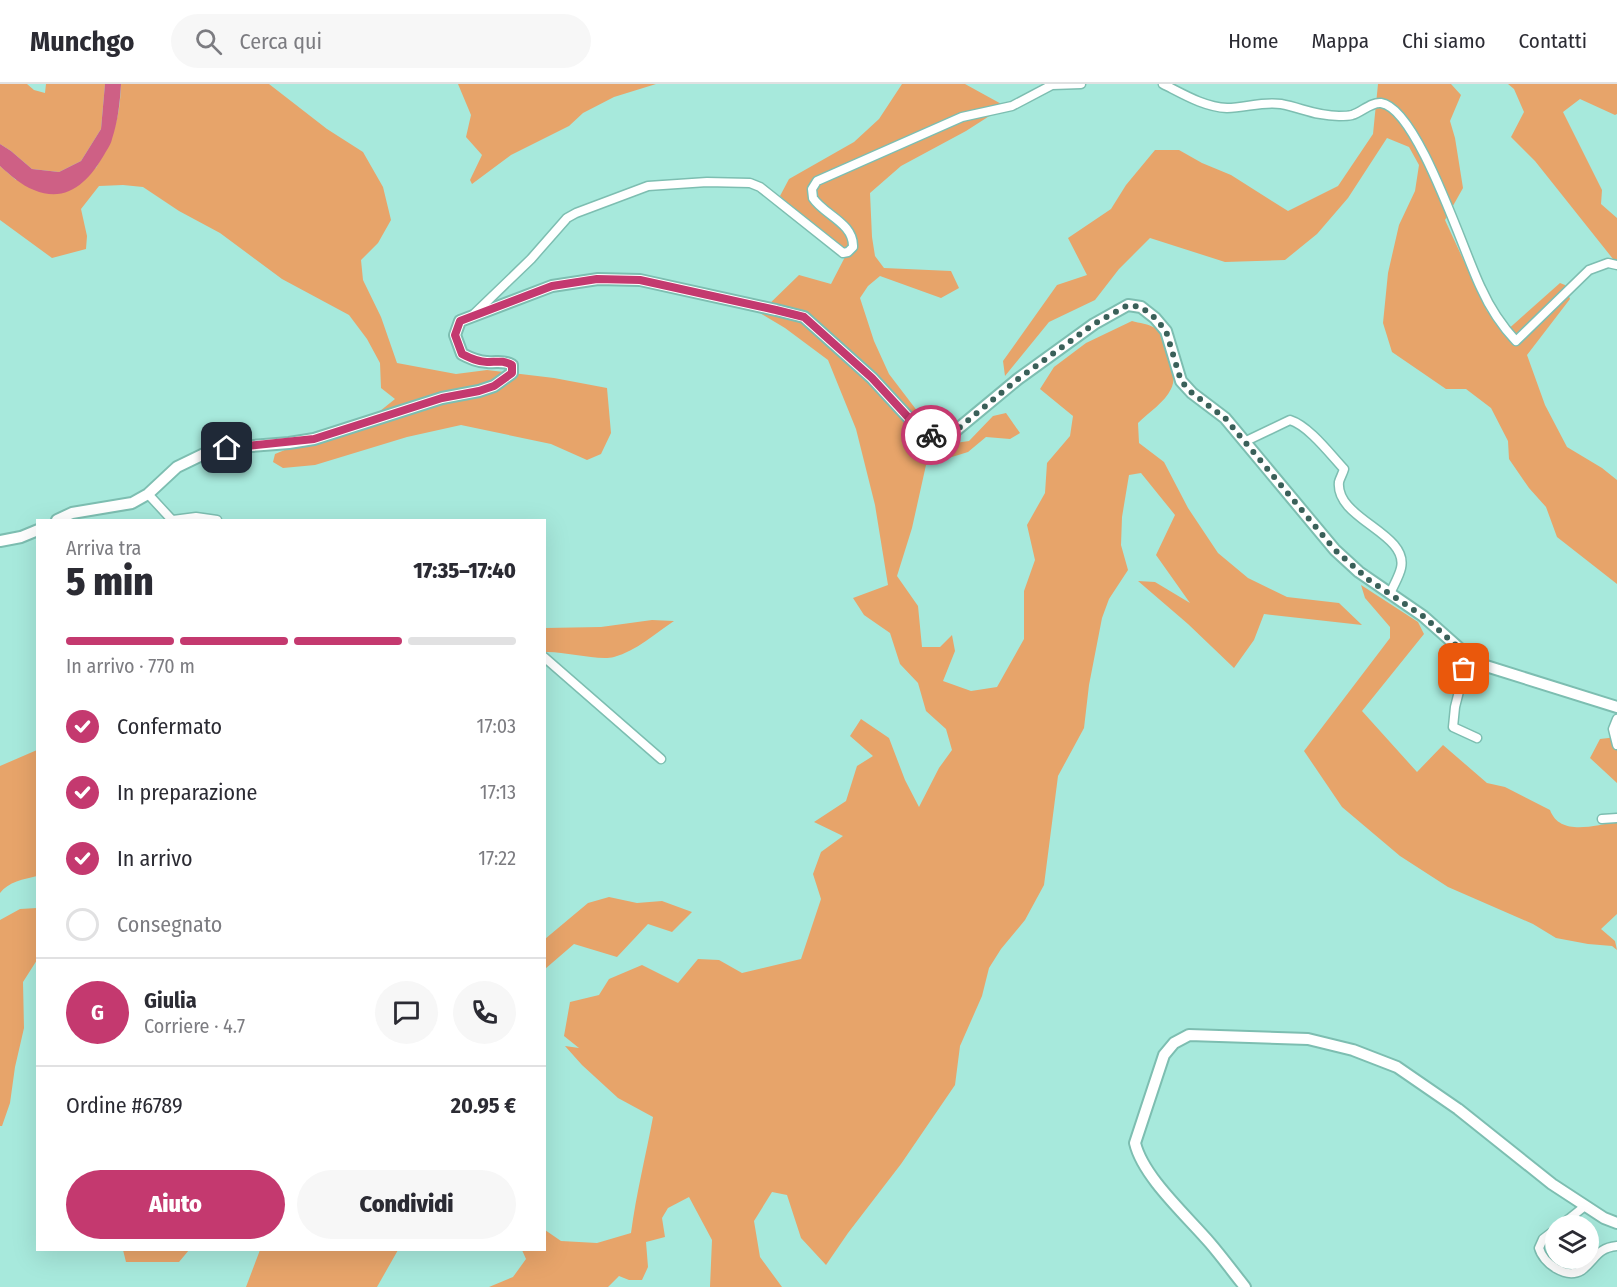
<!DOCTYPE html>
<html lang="it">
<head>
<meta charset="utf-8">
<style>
  body { margin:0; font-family:"Fira Sans Condensed",sans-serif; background:#f7f7f7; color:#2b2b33; height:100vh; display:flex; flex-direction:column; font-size:22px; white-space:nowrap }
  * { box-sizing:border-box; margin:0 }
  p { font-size:20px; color:#7c7c81 }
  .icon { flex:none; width:33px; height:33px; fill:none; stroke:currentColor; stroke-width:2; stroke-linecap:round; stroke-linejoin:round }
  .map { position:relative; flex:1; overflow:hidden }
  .sheet { position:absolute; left:36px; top:435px; width:510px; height:732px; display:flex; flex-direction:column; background:#fff; border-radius:0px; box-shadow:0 6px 24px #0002 }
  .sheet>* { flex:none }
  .buttons { position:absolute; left:1545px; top:1131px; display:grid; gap:12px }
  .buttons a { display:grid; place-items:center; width:54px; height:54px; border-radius:50%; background:#fff; box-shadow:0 6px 24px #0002; font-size:30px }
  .pin { position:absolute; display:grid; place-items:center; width:51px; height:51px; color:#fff; margin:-26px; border-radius:12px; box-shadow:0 3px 9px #0006 }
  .courier { position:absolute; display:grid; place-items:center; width:60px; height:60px; margin:-30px; border:4px solid #c4396f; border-radius:50%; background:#fff; color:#222; box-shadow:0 2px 8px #0007 }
  .head em { font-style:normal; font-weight:800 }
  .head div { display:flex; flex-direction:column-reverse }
  .head { display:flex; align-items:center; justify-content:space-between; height:102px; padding:0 30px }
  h1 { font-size:39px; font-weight:800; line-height:45px }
  .bar { display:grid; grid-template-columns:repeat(4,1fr); gap:9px 6px; align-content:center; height:72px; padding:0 30px }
  .bar i { height:8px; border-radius:4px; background:#e1e1e2 }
  .bar .current { background:#c4396f }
  .bar p { grid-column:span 4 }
  .line { display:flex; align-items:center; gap:15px; padding:0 30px; border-top:2px solid #e1e1e2 }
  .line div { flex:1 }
  .round { display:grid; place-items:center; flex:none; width:63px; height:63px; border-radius:32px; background:#f7f7f7 }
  ol { padding:0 30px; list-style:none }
  li { display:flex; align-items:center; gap:18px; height:66px }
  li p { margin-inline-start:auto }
  li .icon { padding:6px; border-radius:50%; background:#c4396f; color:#fff; stroke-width:4 }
  li:last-child { color:#7c7c81 }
  li i { width:33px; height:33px; border:3px solid #e1e1e2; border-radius:50% }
  .button { display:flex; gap:12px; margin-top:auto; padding:12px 30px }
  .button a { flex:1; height:69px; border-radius:36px; background:#c4396f; color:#fff; font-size:24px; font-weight:800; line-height:69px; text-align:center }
  .button a+a { background:#f7f7f7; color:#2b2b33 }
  header { display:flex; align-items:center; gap:36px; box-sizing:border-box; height:84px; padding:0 30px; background:#fff; border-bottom:2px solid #e1e1e2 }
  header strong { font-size:28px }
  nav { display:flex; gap:33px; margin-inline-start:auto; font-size:21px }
  .search { width:420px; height:54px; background:#f7f7f7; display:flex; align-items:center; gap:15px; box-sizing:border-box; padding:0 21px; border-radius:33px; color:#7c7c81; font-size:22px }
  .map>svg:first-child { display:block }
</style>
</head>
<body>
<header>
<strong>Munchgo</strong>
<div class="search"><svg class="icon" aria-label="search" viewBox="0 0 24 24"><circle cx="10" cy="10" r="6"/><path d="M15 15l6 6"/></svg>Cerca qui</div>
<nav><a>Home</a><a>Mappa</a><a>Chi siamo</a><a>Contatti</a></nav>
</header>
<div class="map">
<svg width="1617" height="1203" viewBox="0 0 1617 1203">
  <rect width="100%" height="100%" fill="#a7e9dc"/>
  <path fill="#e7a46a" d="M0 0H27L34 6 45 9 46 0H105L101 45 81 77 59 88 32 85 11 67 0 60Z
    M121 0H269L327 45 363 68 383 103 391 136 378 159 361 176 363 196 381 233 397 279 456 290 487 286 554 294 607 304 611 349 601 370 587 376 551 360 461 341 407 353 315 381 283 384 273 378 275 370 380 327 395 315 381 304 380 279 367 255 349 231 282 195 220 149 179 127 143 103 123 101 99 102 81 125 87 152 86 165 52 174 0 136V82L16 96 96 84C113 54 120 35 121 0Z
    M458 0H656L614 13 583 29 569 42 511 71 472 100 470 96 482 71 466 53 471 31Z
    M902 0H965L1005 22 966 47 901 82 870 109 872 153 875 172 884 184 951 187 959 204 941 214 880 192 868 202 860 214 874 257 889 290 918 328 934 362 969 357 993 332 1006 329 1020 349 1010 355 986 353 968 368 926 381 912 444 897 492 918 522 922 563H940L952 551 955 567 943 597 971 607 997 603 1024 555V507L1035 476 1027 441 1045 409 1047 379 1070 352 1073 332 1040 305 1054 283 1086 259 1132 237C1139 239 1149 240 1155 244 1168 253 1179 291 1171 305 1165 318 1148 329 1138 339L1139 359 1164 378 1188 424 1218 469 1248 494 1287 513 1339 519 1362 541 1264 530 1254 556 1234 584 1188 540 1138 497 1155 498 1190 519 1156 471 1175 431 1141 389 1129 391 1122 433 1121 461 1128 486 1109 515 1102 534 1089 601 1084 644 1058 692 1044 801 1025 836 1001 865 989 884 982 912 960 962 955 1001 901 1080 848 1149 826 1181 801 1154 787 1111 772 1108 754 1137 760 1173 782 1203H710L712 1156 689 1113 668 1124 662 1134 665 1153 646 1158 648 1183 642 1196H629L619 1192 608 1203H489L513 1193 526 1175 522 1166H544L545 1146 561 1157 597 1159 631 1149C636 1110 646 1071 653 1033L618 1014 582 981 565 962 579 964 564 952 570 918 599 911 609 895 642 881 678 899 698 875 719 876 742 889 801 875 821 815 813 790 821 768 843 752 814 738 846 717 857 682 873 672 850 652 861 635 889 654 905 696 919 723 939 684 952 666 946 645 926 627 918 599 900 580 890 549 864 531 853 514 888 501 875 421 856 345 828 276 785 244 760 229 799 191 831 200 846 171 780 112 789 95 854 58 879 35Z
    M1378 0H1451L1461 11 1450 37 1455 54 1463 104 1445 136 1487 227 1505 248 1560 199 1565 201 1570 215 1527 271 1545 321 1567 363 1602 384 1617 396V500L1557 453 1546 423 1529 404 1509 375 1508 357 1491 324 1466 305H1446L1392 268 1383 239 1388 189 1399 141 1415 107 1419 81 1409 63 1387 54 1348 114 1317 150 1285 176 1225 178 1150 154 1119 185 1095 216 1049 238 1005 292 1003 277 1057 201 1087 191 1068 154 1111 125 1126 101 1155 66H1179L1202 79 1231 91 1288 127 1338 102 1373 50Z
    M1508 0H1617V30L1615 31 1580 15 1563 28 1602 106 1601 120 1617 134V180L1535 77 1511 53 1524 28 1514 5Z
    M1361 501 1418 538 1424 550 1362 627 1417 688 1443 661 1487 699 1505 703 1550 726C1560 753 1595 741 1617 738V830L1601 845 1615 857 1617 866 1612 862 1588 860 1556 854 1533 840 1448 803 1400 772 1342 723 1304 667 1390 554V543L1365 514Z
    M652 536 674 537C656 549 636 567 614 573 598 577 564 567 545 568V544L601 543Z
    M1617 653V699L1590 674 1600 655Z
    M37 666V792C24 795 8 798 0 809V682Z
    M609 813 637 819 662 817 692 828 672 848 648 840 617 873 574 860 545 885V855L588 819Z
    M37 824V876L23 898 24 944 15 983 10 1019 2 1042H0V836L20 825Z
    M123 1166H189L179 1178H126Z
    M260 1166H398L377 1203H246Z"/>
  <path fill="#ce6085" d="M105 0H121C120 18 118 37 112 55 111 60 107 66 104 71 89 97 67 120 34 106 21 101 10 91 0 82V60L11 67 32 85 59 88 81 77 101 45Z"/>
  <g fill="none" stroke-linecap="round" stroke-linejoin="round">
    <defs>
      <path id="minor" d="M1163 0C1183 10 1204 23 1227 24 1245 24 1263 17 1281 20 1302 24 1316 32 1339 32 1343 32 1348 32 1352 31 1362 28 1371 18 1381 19 1418 24 1464 170 1481 204 1490 224 1501 241 1516 257L1589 186 1608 179 1617 181
        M472 232 531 175 567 134 576 129 648 102 707 98 750 99 760 103 843 169 848 168 853 163C854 139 824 131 813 114L812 105 817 97 962 33 1012 22 1052 1 1081 0
        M1244 358 1290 336C1309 342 1330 370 1344 385 1343 389 1340 394 1339 398 1335 435 1409 449 1401 484 1399 493 1393 502 1390 510
        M148 410 172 436
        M173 436 196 433 217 436
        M1468 572 1455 623 1453 643 1477 654
        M544 573 661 675
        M1617 635 1613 645 1617 661
        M1602 735 1617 734
        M1560 1142 1585 1122
        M1556 1145 1543 1155 1539 1164C1543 1179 1566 1196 1582 1186 1596 1175 1597 1164 1617 1162"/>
      <path id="tertiary" d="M57 436 72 429 132 419 148 410 177 383 208 368 227 364 289 359 314 355 442 314 479 307 494 302 512 289V281C503 276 497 279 487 278 478 278 470 274 462 270L455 251 460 237 552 202 598 195 640 196 776 226 804 233 872 294 919 345 941 354 954 348 1018 295 1094 240 1128 221 1141 223 1155 234 1166 247 1181 297 1192 309 1225 334 1335 466 1359 488 1423 532 1468 572 1486 582 1617 623
        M0 457 21 453 38 446
        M1245 1203C1233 1188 1222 1173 1210 1159 1187 1132 1143 1093 1135 1059L1164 971 1174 959 1189 951 1308 955 1353 966 1397 983 1458 1025 1552 1100 1604 1134 1617 1139"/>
    </defs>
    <use href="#minor" stroke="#7dbeb1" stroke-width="11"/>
    <use href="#tertiary" stroke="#7dbeb1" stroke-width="14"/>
    <use href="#minor" stroke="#fff" stroke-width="8"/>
    <use href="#tertiary" stroke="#fff" stroke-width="10"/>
  </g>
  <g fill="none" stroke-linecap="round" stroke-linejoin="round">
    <path stroke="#3a6059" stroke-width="6" stroke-dasharray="0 10.8" d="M931 351 941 354 954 348 1018 295 1094 240 1128 221 1141 223 1155 234 1166 247 1181 297 1192 309 1225 334 1335 466 1369 496 1423 532 1468 572 1464 585"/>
    <path stroke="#c4396f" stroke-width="8" d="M227 364 314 355 442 314 479 307 494 302 512 289V281C503 276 497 278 487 278 478 278 470 274 462 270L455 251 460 237 552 202 597 195 640 196 776 226 804 233 872 294 919 345 931 351"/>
  </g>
</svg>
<div class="buttons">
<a><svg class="icon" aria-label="layers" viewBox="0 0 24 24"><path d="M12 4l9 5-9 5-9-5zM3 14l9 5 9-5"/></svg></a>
</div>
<div class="pin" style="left:1464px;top:585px;background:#ea580c"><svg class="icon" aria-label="bag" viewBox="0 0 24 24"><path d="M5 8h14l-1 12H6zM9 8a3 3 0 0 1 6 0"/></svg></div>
<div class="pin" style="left:227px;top:364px;background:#1f2937"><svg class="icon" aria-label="home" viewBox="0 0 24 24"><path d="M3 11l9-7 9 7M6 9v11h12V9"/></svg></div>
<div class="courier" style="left:931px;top:351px"><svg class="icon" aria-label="bike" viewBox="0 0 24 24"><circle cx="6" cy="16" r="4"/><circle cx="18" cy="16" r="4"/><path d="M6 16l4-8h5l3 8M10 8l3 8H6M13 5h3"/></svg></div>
<section class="sheet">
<div class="head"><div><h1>5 min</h1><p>Arriva tra</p></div><em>17:35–17:40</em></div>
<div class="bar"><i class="current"></i><i class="current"></i><i class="current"></i><i></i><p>In arrivo · 770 m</p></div>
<ol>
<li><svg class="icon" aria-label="check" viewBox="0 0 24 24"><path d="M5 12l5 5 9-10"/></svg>Confermato<p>17:03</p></li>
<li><svg class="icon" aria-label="check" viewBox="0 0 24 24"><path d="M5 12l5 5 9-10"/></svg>In preparazione<p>17:13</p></li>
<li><svg class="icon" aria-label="check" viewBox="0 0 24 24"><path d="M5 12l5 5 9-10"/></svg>In arrivo<p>17:22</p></li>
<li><i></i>Consegnato</li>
</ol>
<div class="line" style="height:108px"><b class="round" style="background:#c4396f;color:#fff">G</b><div><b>Giulia</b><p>Corriere · 4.7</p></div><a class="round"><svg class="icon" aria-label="chat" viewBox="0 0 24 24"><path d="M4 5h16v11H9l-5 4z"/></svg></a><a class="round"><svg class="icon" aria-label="phone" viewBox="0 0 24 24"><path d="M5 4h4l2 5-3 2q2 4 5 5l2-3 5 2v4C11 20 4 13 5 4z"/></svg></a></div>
<div class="line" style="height:78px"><div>Ordine #6789</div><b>20.95 €</b></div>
<div class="button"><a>Aiuto</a><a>Condividi</a></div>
</section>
</div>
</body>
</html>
